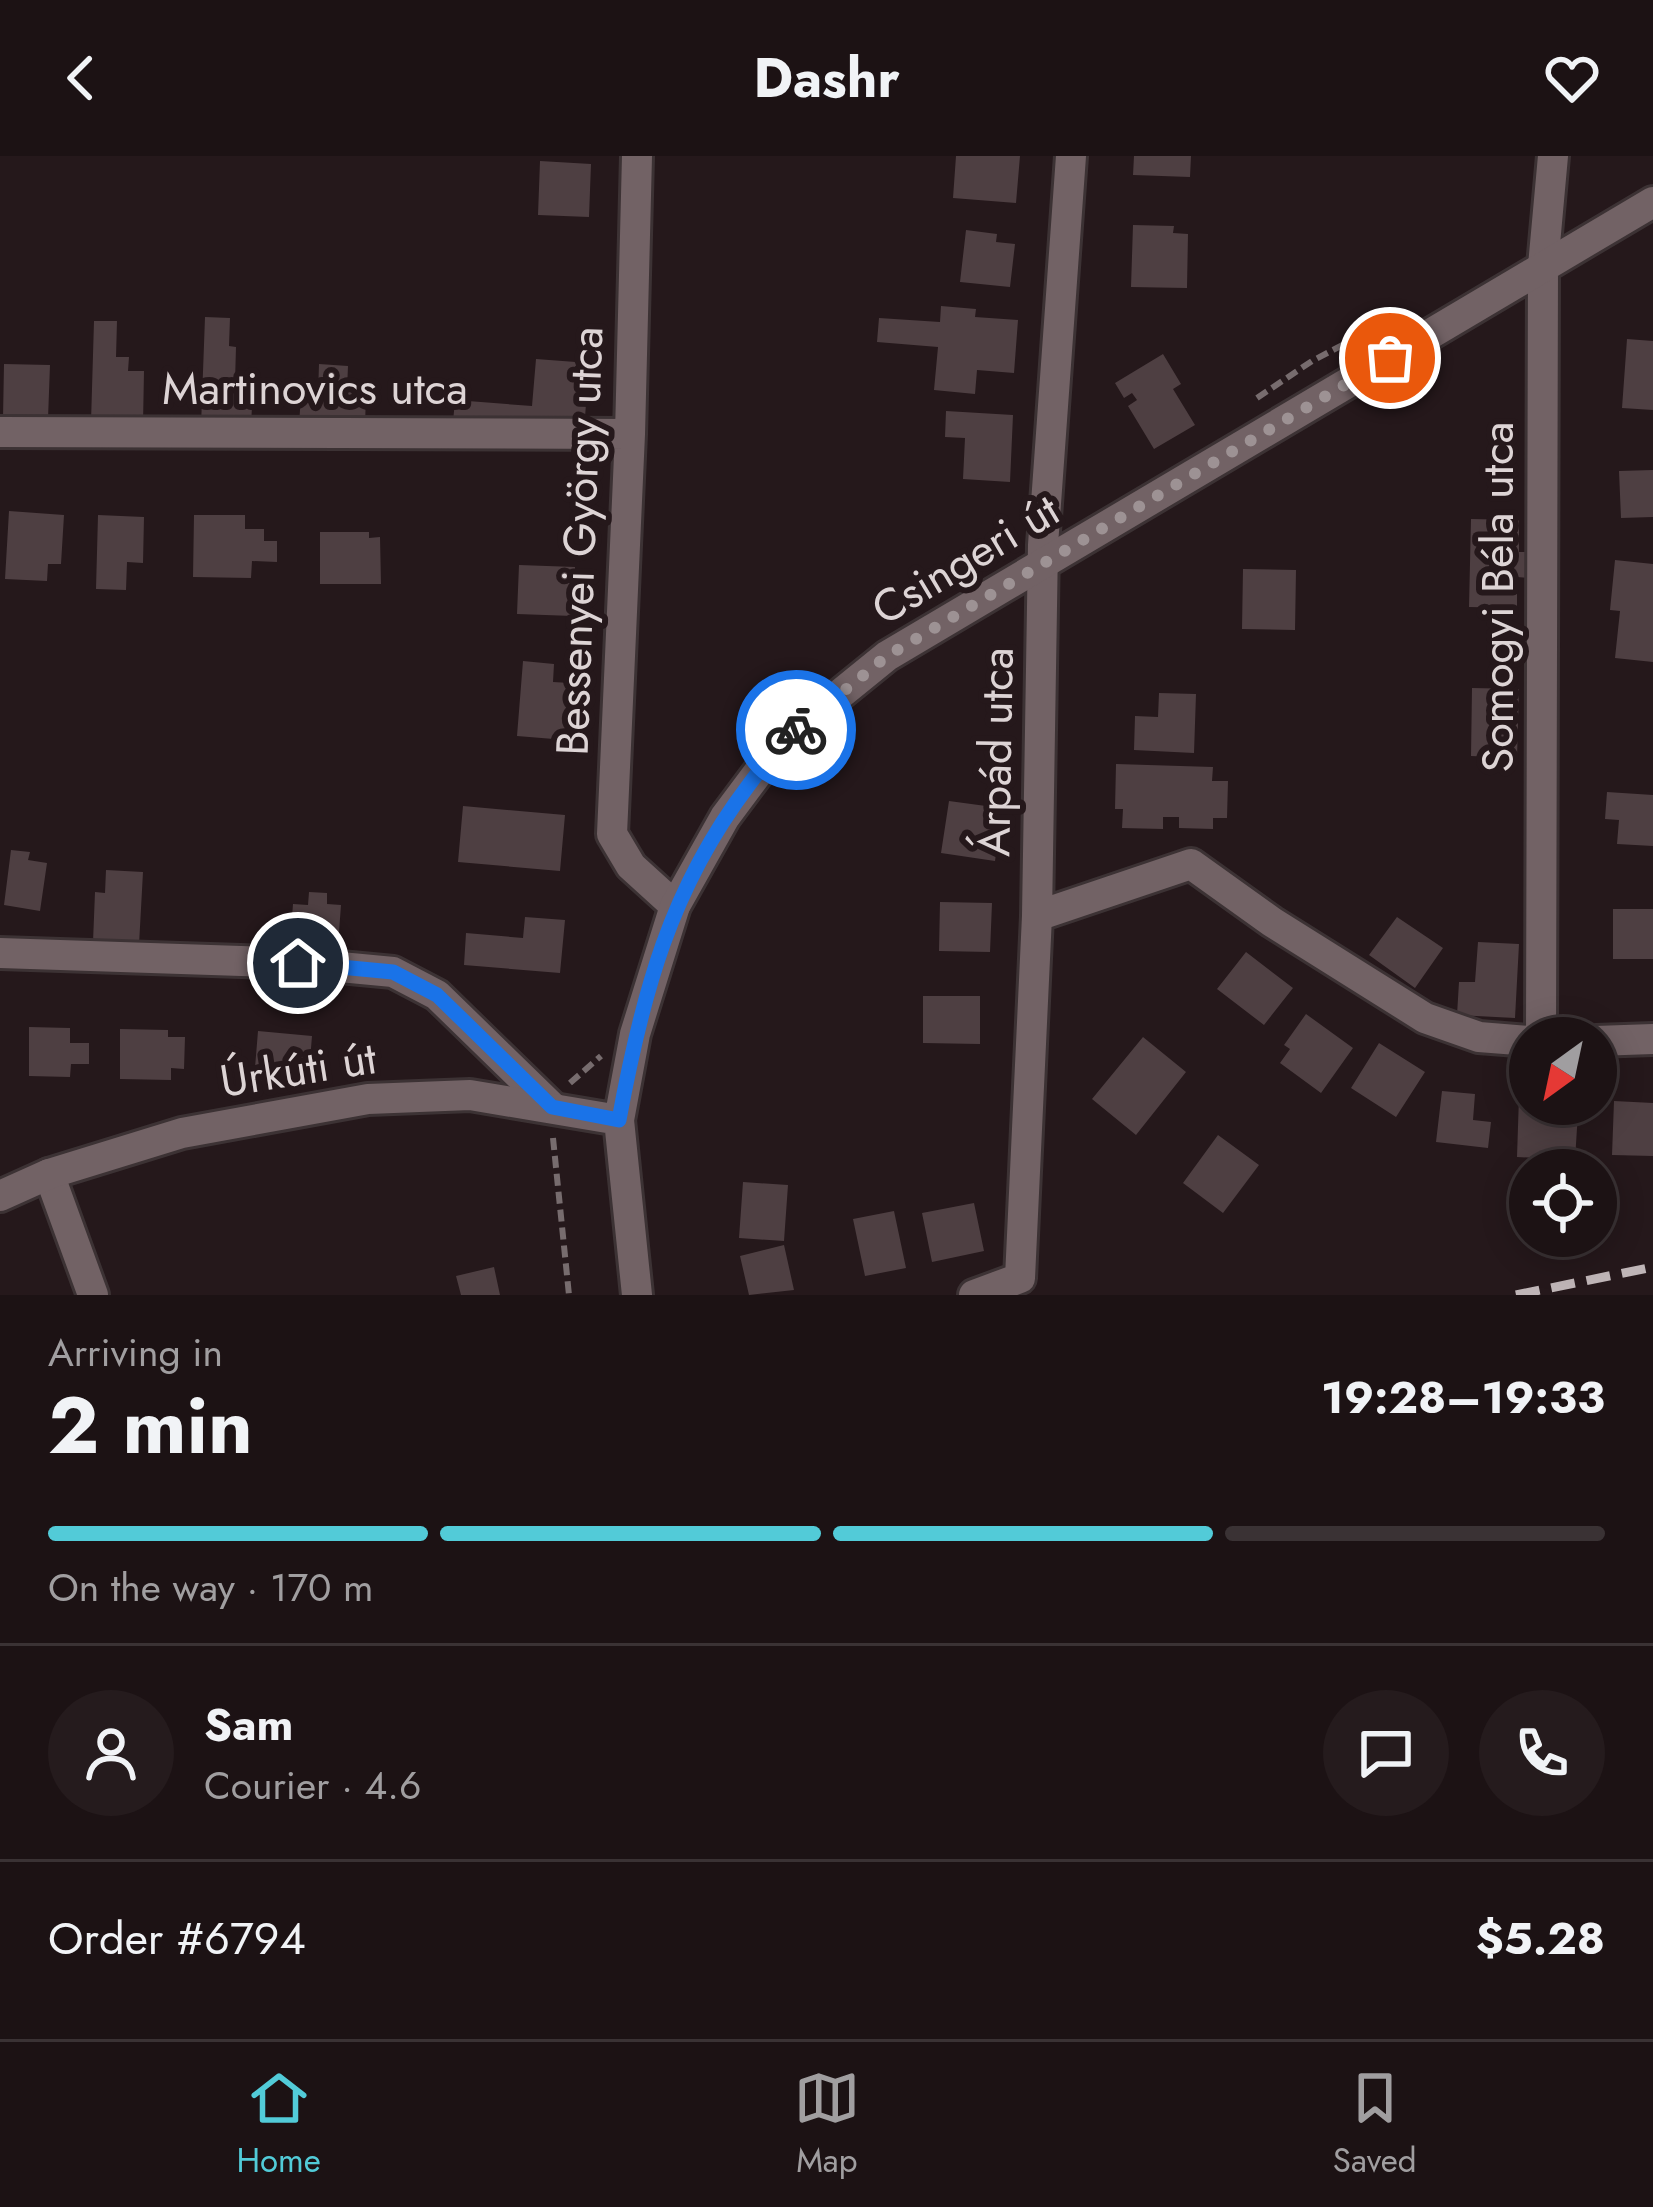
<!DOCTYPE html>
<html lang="en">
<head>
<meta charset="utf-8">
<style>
  body { margin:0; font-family:Jost,sans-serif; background:#251b1d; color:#f1f3f6; height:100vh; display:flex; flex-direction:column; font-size:45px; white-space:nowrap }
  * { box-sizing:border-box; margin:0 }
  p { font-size:39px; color:#a09ea0 }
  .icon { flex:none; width:66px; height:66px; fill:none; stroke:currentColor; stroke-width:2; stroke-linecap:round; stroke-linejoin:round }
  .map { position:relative; height:1139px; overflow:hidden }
  .side { display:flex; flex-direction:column; background:#1c1214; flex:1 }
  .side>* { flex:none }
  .needle { width:78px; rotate:213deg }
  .tools { position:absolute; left:1509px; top:861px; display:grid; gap:24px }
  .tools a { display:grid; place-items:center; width:108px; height:108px; border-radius:50%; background:#1c1214; box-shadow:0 6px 30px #0003,0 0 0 3px #3a3234; font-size:60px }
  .pin { position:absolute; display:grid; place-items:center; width:102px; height:102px; color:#fff; margin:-51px; border:6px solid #fff; border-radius:50%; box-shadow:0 3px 12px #0007 }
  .courier { position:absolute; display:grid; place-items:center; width:120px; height:120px; margin:-60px; border:9px solid #1a73e8; border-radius:50%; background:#fff; color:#222; box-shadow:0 3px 15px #0007 }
  .overview em { font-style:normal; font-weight:700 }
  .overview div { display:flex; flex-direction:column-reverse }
  .overview { display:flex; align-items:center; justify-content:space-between; height:204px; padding:0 48px }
  h1 { font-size:78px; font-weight:700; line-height:90px }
  .bar { display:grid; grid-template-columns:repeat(4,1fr); gap:18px 12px; align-content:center; height:144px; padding:0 48px }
  .bar i { height:15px; border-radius:9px; background:#3a3234 }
  .bar .active { background:#52cbd8 }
  .bar p { grid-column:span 4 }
  .line { display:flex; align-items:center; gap:30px; padding:0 48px; border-top:3px solid #3a3234 }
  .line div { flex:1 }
  .round { display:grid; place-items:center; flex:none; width:126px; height:126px; border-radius:63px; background:#251b1d }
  header { display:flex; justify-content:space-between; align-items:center; height:156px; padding:0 48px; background:#1c1214; font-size:54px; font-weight:700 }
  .dock { display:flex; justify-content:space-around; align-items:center; height:168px; border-top:3px solid #3a3234; background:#1c1214; font-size:33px; color:#a09ea0 }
  .dock a { display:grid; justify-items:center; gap:6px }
  .dock .active { color:#52cbd8 }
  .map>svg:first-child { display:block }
</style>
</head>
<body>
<header><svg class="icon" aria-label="back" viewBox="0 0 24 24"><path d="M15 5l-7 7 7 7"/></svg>Dashr<svg class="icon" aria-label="heart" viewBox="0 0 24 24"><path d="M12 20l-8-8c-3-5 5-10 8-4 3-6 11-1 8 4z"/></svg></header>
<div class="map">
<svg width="1653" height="1139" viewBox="0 0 1653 1139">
  <rect width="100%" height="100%" fill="#25181b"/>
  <path fill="#4e3f42" d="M956 0H1020L1016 47 953 42Z
    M1134 0H1191L1190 21 1133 19Z
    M540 5 591 8 589 61 538 59Z
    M1133 69 1174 70 1173 77 1188 78 1187 132 1131 131Z
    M966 74 997 78 996 86 1015 88 1010 131 960 126Z
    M941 150 976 153 975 161 1018 164 1014 217 977 214 975 238 934 234 938 191 877 186 879 162 940 166Z
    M205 161 230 162 229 190 236 191 235 226 253 227 251 272 201 270Z
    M94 165H117L116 201H129L128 215H144L143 268 91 266Z
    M1627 183 1653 185V254L1622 252Z
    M1163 198 1181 228 1173 233 1195 269 1154 293 1128 250 1137 244 1132 237 1124 242 1115 227Z
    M536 203 589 207 584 275 453 266 455 244 532 250Z
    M4 208 50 209 48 263 3 262Z
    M319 208 348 210 347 234 366 235 365 272 299 269 301 239H318Z
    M946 255 1013 259 1010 326 963 323 965 282 945 281Z
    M1653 314V361L1621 362 1619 315Z
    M9 355 64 359 61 408H48L47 425 5 423Z
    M98 359 144 361 143 407 127 406 126 434 96 433Z
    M194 359H245V373H264V385H277V406L252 405 251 422 193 421Z
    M1471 363 1519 364V396H1531V422L1517 421V452L1469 451Z
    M320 376H369V382L380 381 381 428H320Z
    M1615 404 1653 408V506L1615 502 1620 455 1610 454Z
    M519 409 575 411 573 460 517 458Z
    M1243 413 1296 414 1295 474 1242 473Z
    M523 505 554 508 553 526 570 527 566 584 517 580Z
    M1472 532 1519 533 1517 602 1471 600Z
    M1159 537 1196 538 1194 597 1134 594 1135 560 1158 561Z
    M1116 608 1213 611 1212 625H1228L1227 662H1213V673L1179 672V661H1163V673L1122 672 1123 653H1115Z
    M1607 636 1653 639V690L1617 688 1619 664 1605 663Z
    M949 645 986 650 984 659 1001 662 995 705 941 697Z
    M463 650 565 659 560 715 458 706Z
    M11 694 30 696 28 704 47 707 40 755 4 749Z
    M106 714 143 716 139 789 93 786 95 736 105 737Z
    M309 736 327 737V748L341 749 337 803 289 800 293 748 308 749Z
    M940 746 992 747 990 796 939 795Z
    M1613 753H1653V803H1613Z
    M525 761 565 764 560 817 464 809 466 777 523 782Z
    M1397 761 1443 792 1415 832 1369 799Z
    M1478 786 1519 788 1515 862 1457 859 1459 826H1475Z
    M1246 796 1293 832 1264 869 1217 833Z
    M923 840H980V888L923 887Z
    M1306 858 1353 892 1321 937 1280 907 1290 893 1284 889Z
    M29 871 70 872V887H89V908H71L70 921 29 920Z
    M120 873 168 874V881H185L184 913 171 912V924L120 923Z
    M258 875 312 880 308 929 254 924Z
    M1143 881 1186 916 1136 979 1092 943Z
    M1379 887 1425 916 1396 961 1351 932Z
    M1442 935 1475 938 1473 964 1491 966 1488 992 1436 986Z
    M1519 940 1530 941V948H1557V955L1578 956 1575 1004 1517 1001Z
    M1614 945 1653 947V1000L1612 999Z
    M1218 979 1259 1009 1223 1057 1183 1027Z
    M743 1026 788 1029 784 1085 739 1082Z
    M974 1047 984 1095 932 1106 922 1057Z
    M894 1055 906 1112 865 1120 853 1063Z
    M784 1089 794 1134 749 1139 740 1100Z
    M494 1111 500 1139H461L456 1120Z"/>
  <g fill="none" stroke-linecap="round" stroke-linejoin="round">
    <defs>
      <path id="minor" d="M637 0 630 278 612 678 631 710 675 750
        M0 276 630 278
        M1037 760 1191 708 1272 766 1425 862 1479 881 1530 885
        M0 797 298 807 393 816 437 839 552 951
        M1541 882 1543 110 1553 0
        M1596 885 1653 883
        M49 1018 93 1139
        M974 1139 1020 1122 1037 760 1043 389 1071 0"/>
      <path id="secondary" d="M0 1040 49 1018 182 977 368 943 470 939 619 964
        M637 1139 619 964 635 878 675 750 725 661 781 586 887 500 1653 46"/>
    </defs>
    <use href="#minor" stroke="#3c3234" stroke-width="36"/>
    <use href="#secondary" stroke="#3c3234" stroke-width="36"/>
    <path stroke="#776c6e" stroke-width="6" stroke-dasharray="12 6" stroke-linecap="butt" d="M1257 242 1312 205 1375 172
      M570 927 601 900
      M553 982 569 1139"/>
    <use href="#minor" stroke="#726265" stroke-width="30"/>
    <use href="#secondary" stroke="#726265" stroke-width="30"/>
    <path stroke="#bfb5b7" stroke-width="9" stroke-dasharray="24 12" stroke-linecap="butt" d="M1516 1139 1653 1111"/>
  </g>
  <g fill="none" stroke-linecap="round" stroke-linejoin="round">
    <path stroke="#9d9294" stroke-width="12" stroke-dasharray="0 21.6" d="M796 574 887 500 1390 202"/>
    <path stroke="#1a73e8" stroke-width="15" d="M298 807 393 816 437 839 552 951 619 964C642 839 670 733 748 630 763 610 777 590 796 574"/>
  </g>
  <g text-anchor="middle" stroke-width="12" stroke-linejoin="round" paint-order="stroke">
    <g font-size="45" fill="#ddd4d5" stroke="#25181b">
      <text x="315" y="248">Martinovics utca</text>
      <text transform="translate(579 385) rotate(-88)" y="16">Bessenyei György utca</text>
      <text transform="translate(965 403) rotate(-31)" y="16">Csingeri út</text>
      <text transform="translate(1497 441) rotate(-90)" y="16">Somogyi Béla utca</text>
      <text transform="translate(995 596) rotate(-89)" y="16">Árpád utca</text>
      <text transform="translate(298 913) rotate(-9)" y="16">Úrkúti út</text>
    </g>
  </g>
</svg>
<div class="tools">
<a><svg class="needle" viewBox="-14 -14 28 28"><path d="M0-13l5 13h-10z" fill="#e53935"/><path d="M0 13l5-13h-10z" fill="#a09ea0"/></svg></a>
<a><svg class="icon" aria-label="locate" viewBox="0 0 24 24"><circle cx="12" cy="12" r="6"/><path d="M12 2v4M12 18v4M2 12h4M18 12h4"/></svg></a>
</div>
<div class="pin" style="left:1390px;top:202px;background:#ea580c"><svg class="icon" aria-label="bag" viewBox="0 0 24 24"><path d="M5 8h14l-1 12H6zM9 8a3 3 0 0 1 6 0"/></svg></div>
<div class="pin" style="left:298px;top:807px;background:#1f2937"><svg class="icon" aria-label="home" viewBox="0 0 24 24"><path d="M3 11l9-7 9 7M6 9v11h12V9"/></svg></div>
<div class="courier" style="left:796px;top:574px"><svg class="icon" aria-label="bike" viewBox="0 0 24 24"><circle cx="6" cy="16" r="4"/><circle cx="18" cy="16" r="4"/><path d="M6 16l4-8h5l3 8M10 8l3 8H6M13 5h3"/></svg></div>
</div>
<section class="side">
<div class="overview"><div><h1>2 min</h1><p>Arriving in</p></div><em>19:28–19:33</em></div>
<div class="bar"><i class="active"></i><i class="active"></i><i class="active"></i><i></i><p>On the way · 170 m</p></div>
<div class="line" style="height:216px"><a class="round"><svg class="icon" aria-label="person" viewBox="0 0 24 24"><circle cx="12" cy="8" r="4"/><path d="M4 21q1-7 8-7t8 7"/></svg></a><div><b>Sam</b><p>Courier · 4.6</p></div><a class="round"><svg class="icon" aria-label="chat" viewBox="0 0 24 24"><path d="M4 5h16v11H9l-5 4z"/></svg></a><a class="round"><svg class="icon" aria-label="phone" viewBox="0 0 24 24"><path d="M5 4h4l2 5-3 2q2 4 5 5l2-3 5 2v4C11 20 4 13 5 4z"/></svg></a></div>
<div class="line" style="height:156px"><div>Order #6794</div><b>$5.28</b></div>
</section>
<nav class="dock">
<a class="active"><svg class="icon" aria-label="home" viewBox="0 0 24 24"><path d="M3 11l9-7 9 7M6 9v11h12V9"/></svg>Home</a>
<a><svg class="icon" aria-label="map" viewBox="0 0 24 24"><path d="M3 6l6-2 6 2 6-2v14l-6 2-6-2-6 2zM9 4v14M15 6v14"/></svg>Map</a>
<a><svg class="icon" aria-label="saved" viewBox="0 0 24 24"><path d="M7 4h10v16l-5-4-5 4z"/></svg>Saved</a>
</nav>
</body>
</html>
